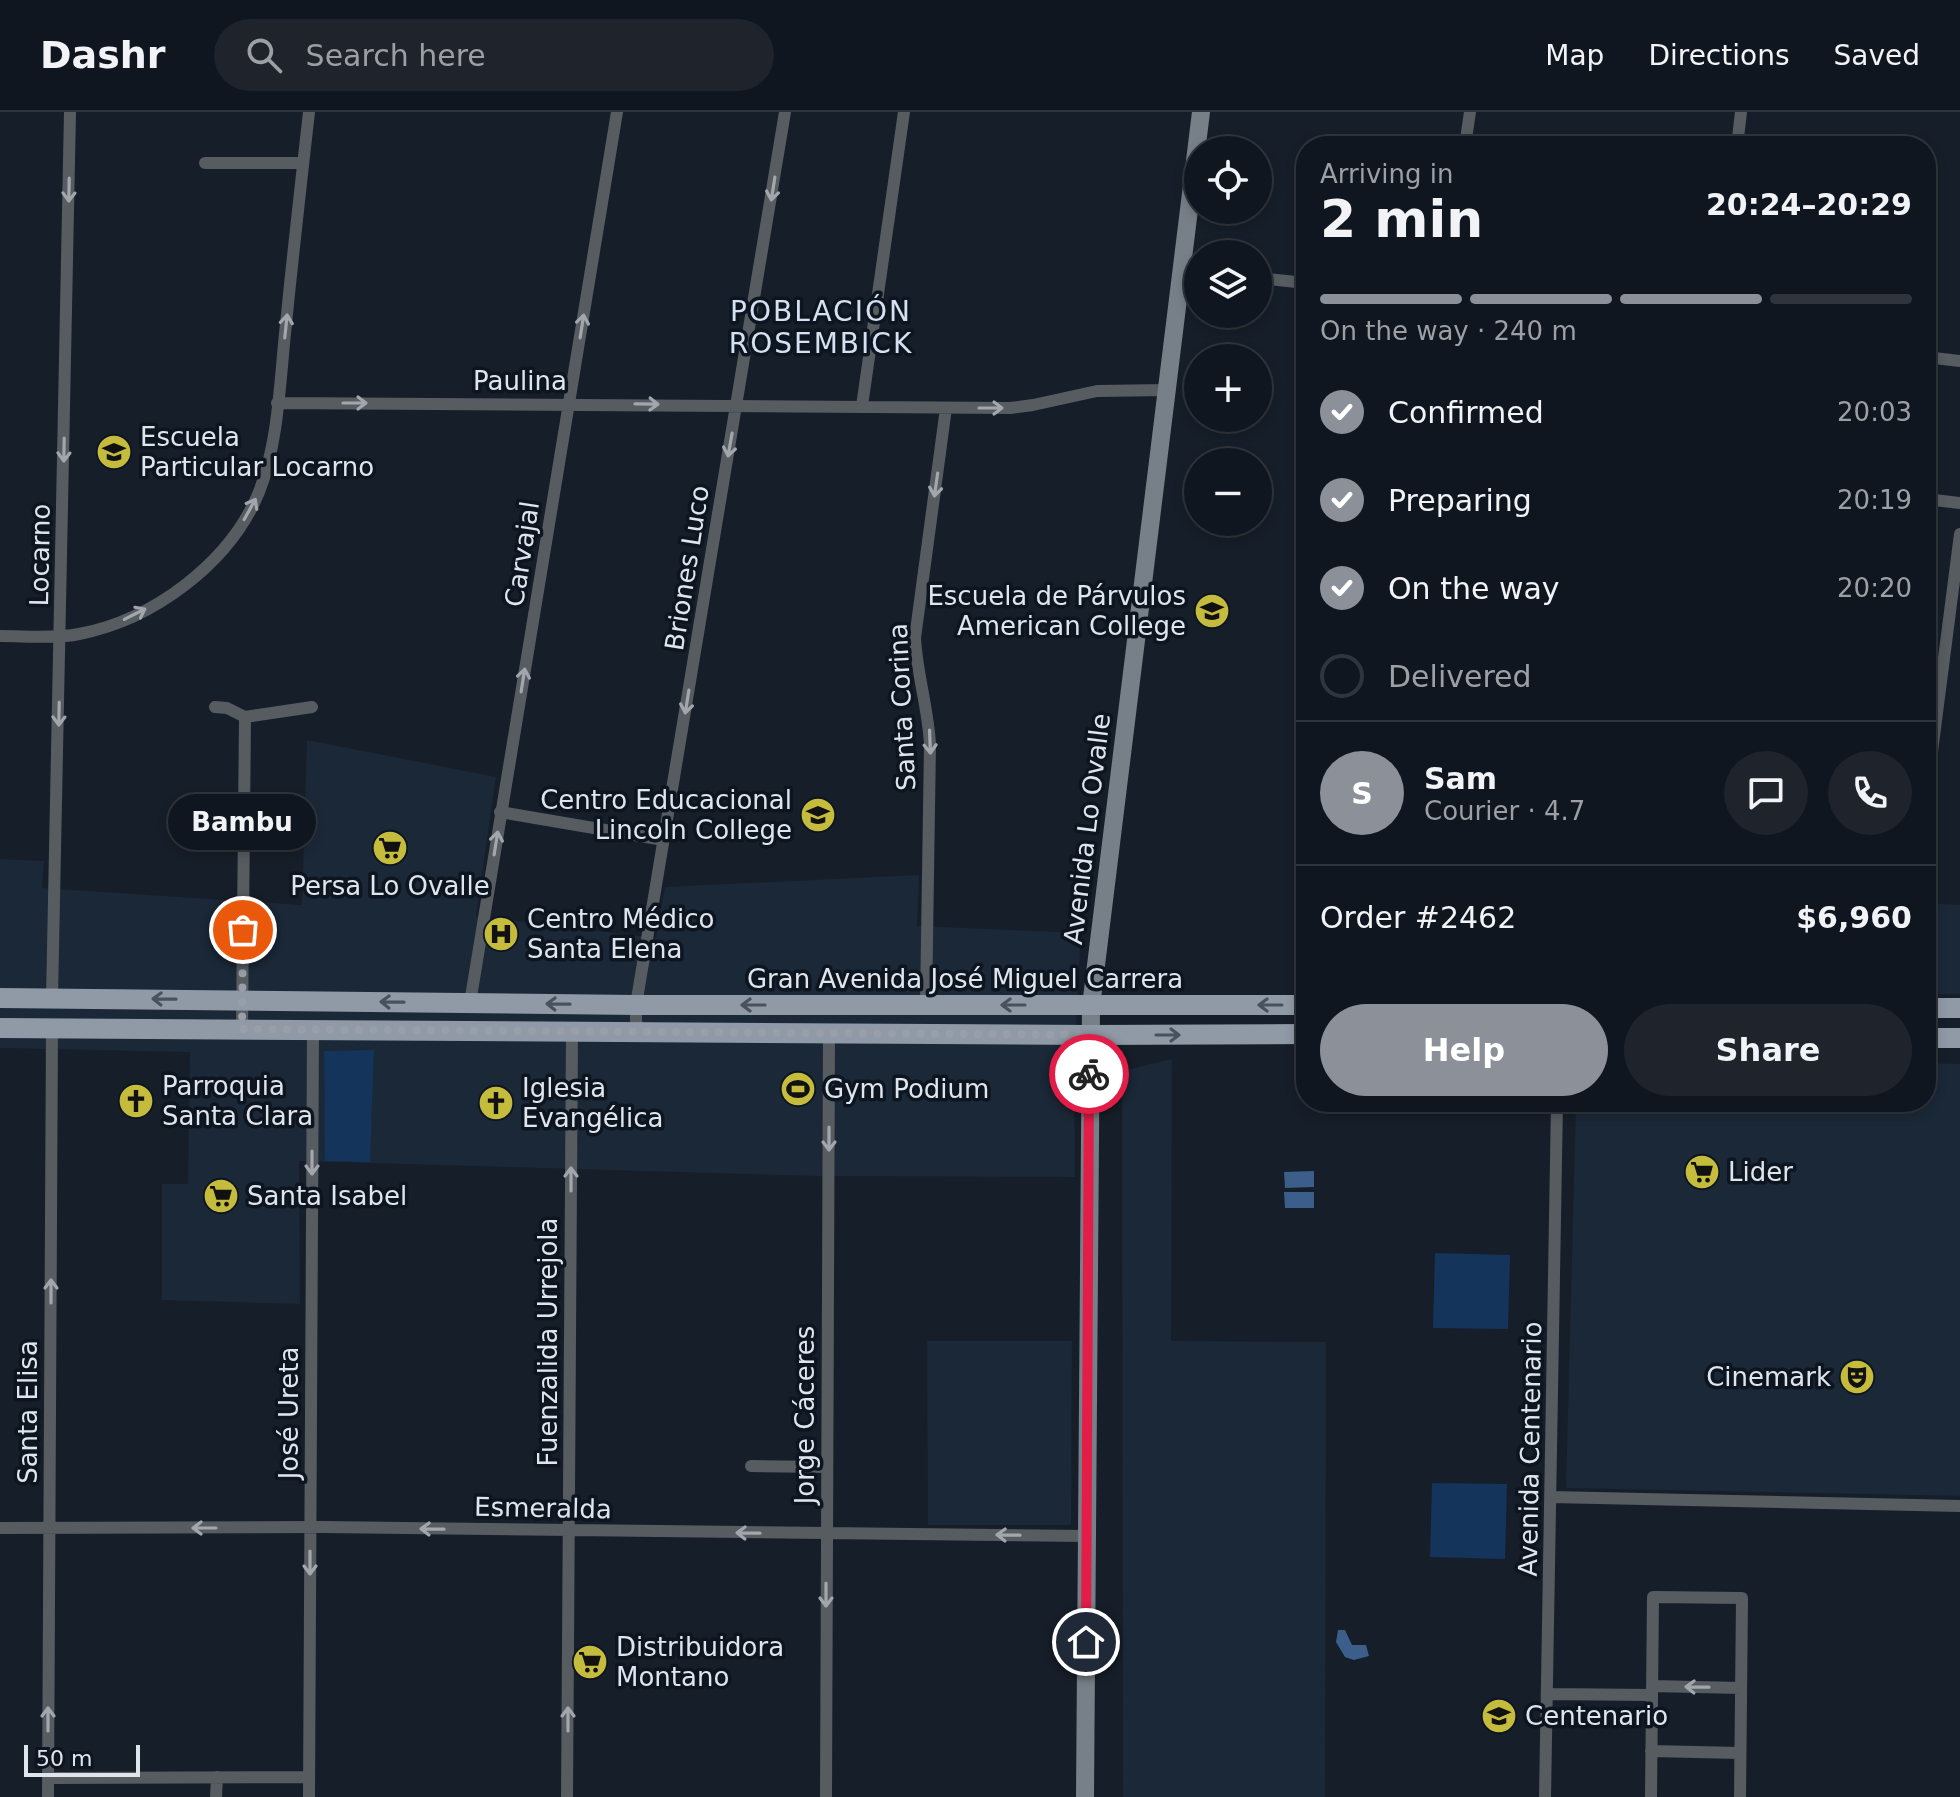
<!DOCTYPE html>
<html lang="en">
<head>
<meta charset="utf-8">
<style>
  body { margin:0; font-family:"DejaVu Sans",sans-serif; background:#1e232c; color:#f1f3f6; height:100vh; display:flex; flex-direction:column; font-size:30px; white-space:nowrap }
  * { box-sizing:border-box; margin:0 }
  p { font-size:26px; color:#9c9fa4 }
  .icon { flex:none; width:44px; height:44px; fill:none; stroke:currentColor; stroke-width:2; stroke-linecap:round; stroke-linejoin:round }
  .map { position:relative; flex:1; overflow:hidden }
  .sheet { position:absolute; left:1296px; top:24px; width:640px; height:976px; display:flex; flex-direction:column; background:#10161f; border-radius:32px; box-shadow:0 4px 12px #0003,0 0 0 2px #30353d }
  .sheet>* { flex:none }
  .tools { position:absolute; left:1184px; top:24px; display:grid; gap:16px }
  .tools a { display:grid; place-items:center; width:88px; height:88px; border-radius:50%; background:#10161f; box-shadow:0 4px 12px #0003,0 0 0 2px #30353d; font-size:40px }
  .scale { position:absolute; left:24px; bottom:20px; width:116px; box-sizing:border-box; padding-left:8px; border:4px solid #dfe5ed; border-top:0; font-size:22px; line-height:28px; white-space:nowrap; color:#dfe5ed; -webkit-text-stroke:6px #0d1520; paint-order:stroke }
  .pin { position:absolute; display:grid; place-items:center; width:68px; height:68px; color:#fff; margin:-34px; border:4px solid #fff; border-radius:50%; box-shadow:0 2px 8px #0007 }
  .courier { position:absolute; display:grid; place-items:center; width:80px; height:80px; margin:-40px; border:6px solid #e11d48; border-radius:50%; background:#fff; color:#222; box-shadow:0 2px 10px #0007 }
  .bubble { position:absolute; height:56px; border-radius:28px; background:#10161f; box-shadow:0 4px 12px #0003,0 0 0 2px #30353d; font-size:26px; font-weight:600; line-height:56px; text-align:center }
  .headline em { font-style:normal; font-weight:600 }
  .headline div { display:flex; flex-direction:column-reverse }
  .headline { display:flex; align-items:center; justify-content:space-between; height:136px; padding:0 24px }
  h1 { font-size:52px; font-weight:600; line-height:60px }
  .bar { display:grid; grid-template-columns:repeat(4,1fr); gap:12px 8px; align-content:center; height:96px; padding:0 24px }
  .bar i { height:10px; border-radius:6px; background:#30353d }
  .bar .selected { background:#8c9099 }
  .bar p { grid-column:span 4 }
  .line { display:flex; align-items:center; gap:20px; padding:0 24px; border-top:2px solid #30353d }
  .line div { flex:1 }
  .round { display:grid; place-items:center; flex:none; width:84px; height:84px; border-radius:42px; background:#1e232c }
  ol { padding:0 24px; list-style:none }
  li { display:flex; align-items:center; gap:24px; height:88px }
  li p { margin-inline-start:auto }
  li .icon { padding:8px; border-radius:50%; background:#8c9099; color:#fff; stroke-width:4 }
  li:last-child { color:#9c9fa4 }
  li i { width:44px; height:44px; border:4px solid #30353d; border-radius:50% }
  .action { display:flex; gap:16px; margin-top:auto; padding:16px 24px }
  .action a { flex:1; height:92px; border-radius:48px; background:#8c9099; color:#fff; font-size:32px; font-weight:600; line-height:92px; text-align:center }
  .action a+a { background:#1e232c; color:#f1f3f6 }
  header { display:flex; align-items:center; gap:48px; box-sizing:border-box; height:112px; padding:0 40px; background:#10161f; border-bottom:2px solid #30353d }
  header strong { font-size:38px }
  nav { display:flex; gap:44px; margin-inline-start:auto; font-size:28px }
  .search { width:560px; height:72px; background:#1e232c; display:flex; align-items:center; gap:20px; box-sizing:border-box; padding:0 28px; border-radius:44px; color:#9c9fa4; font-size:30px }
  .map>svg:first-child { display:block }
</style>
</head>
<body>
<header>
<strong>Dashr</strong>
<div class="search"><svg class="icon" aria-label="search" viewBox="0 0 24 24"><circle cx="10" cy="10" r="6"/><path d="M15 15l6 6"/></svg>Search here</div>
<nav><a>Map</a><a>Directions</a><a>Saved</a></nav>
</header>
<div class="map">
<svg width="1960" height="1685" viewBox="0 0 1960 1685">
  <rect width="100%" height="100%" fill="#161e29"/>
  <path fill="#1b2837" d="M307 628 496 665 476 804 656 826 665 775 919 763 917 814 1081 821 1074 950 1075 1065 818 1064 299 1049 300 1192 162 1188V1072H188L190 940 0 936V747L44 749 42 776 302 793Z
    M1926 791 1960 793V882H1926Z
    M1172 947 1171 1229 1326 1230 1325 1685H1123L1122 959Z
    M1926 951 1960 952V1384L1566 1376 1576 990H1926Z
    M927 1229H1072L1071 1413H928Z"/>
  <path fill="#14345b" d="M374 938 370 1050 325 1049 324 939Z
    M1435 1141 1510 1143 1508 1217 1433 1216Z
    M1432 1371 1507 1372 1505 1447 1430 1445Z"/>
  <path fill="#3c5e8b" d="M1314 1059V1075L1285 1076 1284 1060Z
    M1284 1080H1314V1096H1285Z
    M1338 1518H1345L1352 1533H1366L1369 1544 1354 1548 1345 1545 1336 1530Z"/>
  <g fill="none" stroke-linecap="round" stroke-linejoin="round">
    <path stroke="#575c61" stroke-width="12" d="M1465 34 1470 0
      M1737 34 1741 0
      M205 51H303
      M1182 157 1198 159
      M1258 166 1306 171
      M1926 245 1960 249
      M277 291 1010 296 1033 293 1097 279 1167 278
      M862 294 904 0
      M1926 387 1960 391
      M0 524C26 524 53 527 79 522 153 508 230 451 259 380 279 330 280 265 286 212 293 141 301 71 309 0
      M215 595 227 596 245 605 312 595
      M1926 686 1960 422
      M500 700 664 728
      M52 886 70 0
      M470 891 617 0
      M926 893 930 632C928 596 917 562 915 526L946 296
      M242 917 245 605
      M640 920 636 910V893L785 0
      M751 1354 827 1355
      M1551 1385 1960 1394
      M0 1416 322 1415 1086 1424
      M1652 1574 1741 1576
      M1548 1582 1652 1583
      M1651 1639 1740 1641
      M48 1666 309 1665
      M48 1685 52 916
      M216 1685 217 1665
      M309 1685 313 917
      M567 1685 572 919
      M826 1685 829 921
      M1545 1685 1557 990
      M1651 1685 1653 1485 1742 1486 1740 1685"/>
    <path stroke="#777f88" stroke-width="18" d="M1085 1685 1091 894 1201 0"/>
    <path stroke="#909aa6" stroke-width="20" d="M0 886 636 893H1306
      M1926 896H1960
      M0 916 1090 923 1306 922
      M1926 926H1960"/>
  </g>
  <defs><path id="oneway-shaft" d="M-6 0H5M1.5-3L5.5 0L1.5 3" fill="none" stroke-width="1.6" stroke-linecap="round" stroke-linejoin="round" transform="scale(2)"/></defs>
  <g stroke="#a2a7ae">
    <use href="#oneway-shaft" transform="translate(773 77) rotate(99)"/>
    <use href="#oneway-shaft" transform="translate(69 78) rotate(91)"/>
    <use href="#oneway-shaft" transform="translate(286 214) rotate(-84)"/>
    <use href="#oneway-shaft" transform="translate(582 214) rotate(-81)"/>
    <use href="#oneway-shaft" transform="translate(355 291)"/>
    <use href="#oneway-shaft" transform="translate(647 292) rotate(1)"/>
    <use href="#oneway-shaft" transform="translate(991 296)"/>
    <use href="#oneway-shaft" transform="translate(730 333) rotate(100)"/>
    <use href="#oneway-shaft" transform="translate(64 338) rotate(91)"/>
    <use href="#oneway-shaft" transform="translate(936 373) rotate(98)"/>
    <use href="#oneway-shaft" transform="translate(250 397) rotate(-61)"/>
    <use href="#oneway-shaft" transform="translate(135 502) rotate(-27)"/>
    <use href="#oneway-shaft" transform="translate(523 568) rotate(-81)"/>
    <use href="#oneway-shaft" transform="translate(687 590) rotate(99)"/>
    <use href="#oneway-shaft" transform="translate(59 602) rotate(91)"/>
    <use href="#oneway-shaft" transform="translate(930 630) rotate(88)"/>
    <use href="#oneway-shaft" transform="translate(496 731) rotate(-81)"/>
    <use href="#oneway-shaft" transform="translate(829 1027) rotate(90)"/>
    <use href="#oneway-shaft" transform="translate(312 1051) rotate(90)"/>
    <use href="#oneway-shaft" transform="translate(571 1067) rotate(-90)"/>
    <use href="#oneway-shaft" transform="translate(51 1179) rotate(-90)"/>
    <use href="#oneway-shaft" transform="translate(204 1416) rotate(180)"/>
    <use href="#oneway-shaft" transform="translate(432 1417) rotate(-179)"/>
    <use href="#oneway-shaft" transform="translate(748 1421) rotate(-179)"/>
    <use href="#oneway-shaft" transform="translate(1008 1423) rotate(-179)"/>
    <use href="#oneway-shaft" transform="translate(310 1451) rotate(90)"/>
    <use href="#oneway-shaft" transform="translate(826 1483) rotate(90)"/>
    <use href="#oneway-shaft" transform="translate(1697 1575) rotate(-179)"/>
    <use href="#oneway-shaft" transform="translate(48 1607) rotate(-90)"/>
    <use href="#oneway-shaft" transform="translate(568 1607) rotate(-90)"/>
  </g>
  <g stroke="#48515c">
    <use href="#oneway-shaft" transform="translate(164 887) rotate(-179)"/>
    <use href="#oneway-shaft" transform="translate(392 890) rotate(-179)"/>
    <use href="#oneway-shaft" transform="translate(558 892) rotate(-179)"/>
    <use href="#oneway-shaft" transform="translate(753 893) rotate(-180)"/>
    <use href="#oneway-shaft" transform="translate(1013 893) rotate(-180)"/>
    <use href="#oneway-shaft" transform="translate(1270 893) rotate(180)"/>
    <use href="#oneway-shaft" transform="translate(1168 923)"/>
  </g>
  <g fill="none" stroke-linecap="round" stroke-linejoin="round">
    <path stroke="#999fa8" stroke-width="8" stroke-dasharray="0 14.4" d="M243 818 242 917 1090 923 1089 962"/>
    <path stroke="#e11d48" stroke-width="10" d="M1086 1530 1089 962"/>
  </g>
  <defs>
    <symbol id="school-disc" viewBox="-11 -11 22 22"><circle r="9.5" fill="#c5bc3d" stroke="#0d1520"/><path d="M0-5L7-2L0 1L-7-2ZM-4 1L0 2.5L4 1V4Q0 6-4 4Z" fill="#111"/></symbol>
    <symbol id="supermarket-disc" viewBox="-11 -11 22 22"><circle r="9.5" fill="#c5bc3d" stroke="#0d1520"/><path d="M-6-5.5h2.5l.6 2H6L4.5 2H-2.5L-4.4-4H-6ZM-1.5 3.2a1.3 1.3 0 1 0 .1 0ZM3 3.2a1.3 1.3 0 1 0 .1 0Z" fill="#111"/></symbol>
    <symbol id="hospital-disc" viewBox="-11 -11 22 22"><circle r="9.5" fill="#c5bc3d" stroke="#0d1520"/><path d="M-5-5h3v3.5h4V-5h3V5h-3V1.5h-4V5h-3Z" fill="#111"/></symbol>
    <symbol id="stadium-disc" viewBox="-11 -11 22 22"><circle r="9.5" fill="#c5bc3d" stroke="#0d1520"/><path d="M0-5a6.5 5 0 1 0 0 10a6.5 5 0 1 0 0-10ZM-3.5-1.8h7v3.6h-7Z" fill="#111"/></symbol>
    <symbol id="church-disc" viewBox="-11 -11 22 22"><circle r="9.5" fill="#c5bc3d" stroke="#0d1520"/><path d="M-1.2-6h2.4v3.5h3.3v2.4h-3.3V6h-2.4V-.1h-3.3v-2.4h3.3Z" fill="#111"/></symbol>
    <symbol id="theatre-disc" viewBox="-11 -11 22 22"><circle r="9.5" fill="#c5bc3d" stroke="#0d1520"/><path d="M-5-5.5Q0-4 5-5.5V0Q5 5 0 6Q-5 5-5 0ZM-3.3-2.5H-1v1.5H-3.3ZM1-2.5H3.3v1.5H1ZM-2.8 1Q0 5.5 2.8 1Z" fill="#111"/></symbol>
  </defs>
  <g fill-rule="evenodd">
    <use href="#school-disc" x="94" y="320" width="40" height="40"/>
    <use href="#school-disc" x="1192" y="479" width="40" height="40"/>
    <use href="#school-disc" x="798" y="683" width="40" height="40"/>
    <use href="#supermarket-disc" x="370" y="716" width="40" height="40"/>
    <use href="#hospital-disc" x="481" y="802" width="40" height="40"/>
    <use href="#stadium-disc" x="778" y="957" width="40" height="40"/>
    <use href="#church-disc" x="116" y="969" width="40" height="40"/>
    <use href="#church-disc" x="476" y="971" width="40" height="40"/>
    <use href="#supermarket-disc" x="1682" y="1040" width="40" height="40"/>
    <use href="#supermarket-disc" x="201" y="1064" width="40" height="40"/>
    <use href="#theatre-disc" x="1837" y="1245" width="40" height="40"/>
    <use href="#supermarket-disc" x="570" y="1530" width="40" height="40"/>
    <use href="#school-disc" x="1479" y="1584" width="40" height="40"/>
  </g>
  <g text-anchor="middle" stroke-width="7" stroke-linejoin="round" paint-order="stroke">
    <g font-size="26" fill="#dfe5ed" stroke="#0d1520">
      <text x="520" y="278">Paulina</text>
      <text transform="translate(522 442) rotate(-81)" y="9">Carvajal</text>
      <text transform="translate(40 443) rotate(-89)" y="9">Locarno</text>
      <text transform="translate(687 456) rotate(-81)" y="9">Briones Luco</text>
      <text transform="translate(902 595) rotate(-93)" y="9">Santa Corina</text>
      <text transform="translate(1087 717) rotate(-83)" y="9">Avenida Lo Ovalle</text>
      <text x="965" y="876">Gran Avenida José Miguel Carrera</text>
      <text transform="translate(548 1230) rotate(-90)" y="9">Fuenzalida Urrejola</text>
      <text transform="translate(28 1300) rotate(-90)" y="9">Santa Elisa</text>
      <text transform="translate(289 1301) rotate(-90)" y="9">José Ureta</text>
      <text transform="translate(805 1303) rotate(-90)" y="9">Jorge Cáceres</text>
      <text transform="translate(1530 1337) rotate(-89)" y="9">Avenida Centenario</text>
      <text transform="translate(543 1396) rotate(1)" y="9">Esmeralda</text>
    </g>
    <g font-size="26" fill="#dfe5ed" stroke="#0d1520" text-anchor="start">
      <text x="140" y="334">Escuela<tspan x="140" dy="30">Particular Locarno</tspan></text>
      <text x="1186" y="493" text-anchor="end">Escuela de Párvulos<tspan x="1186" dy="30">American College</tspan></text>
      <text x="792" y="697" text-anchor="end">Centro Educacional<tspan x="792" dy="30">Lincoln College</tspan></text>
      <text x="390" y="783" text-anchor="middle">Persa Lo Ovalle</text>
      <text x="527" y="816">Centro Médico<tspan x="527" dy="30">Santa Elena</tspan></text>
      <text x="162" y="983">Parroquia<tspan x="162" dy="30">Santa Clara</tspan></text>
      <text x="522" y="985">Iglesia<tspan x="522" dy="30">Evangélica</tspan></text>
      <text x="824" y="986">Gym Podium</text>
      <text x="1728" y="1069">Lider</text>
      <text x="247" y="1093">Santa Isabel</text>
      <text x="1831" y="1274" text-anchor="end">Cinemark</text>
      <text x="616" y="1544">Distribuidora<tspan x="616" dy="30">Montano</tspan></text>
      <text x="1525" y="1613">Centenario</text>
    </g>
    <g font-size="28" letter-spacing="2" fill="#d5e0f0" stroke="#0d1520">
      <text x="821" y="209">POBLACIÓN<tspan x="821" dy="32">ROSEMBICK</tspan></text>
    </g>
  </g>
</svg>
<div class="tools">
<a><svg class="icon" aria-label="locate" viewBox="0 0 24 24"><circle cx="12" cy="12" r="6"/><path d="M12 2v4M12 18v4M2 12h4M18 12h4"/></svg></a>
<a><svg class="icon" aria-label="layers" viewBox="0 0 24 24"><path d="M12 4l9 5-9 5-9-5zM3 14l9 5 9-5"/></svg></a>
<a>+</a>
<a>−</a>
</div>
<div class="scale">50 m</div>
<div class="pin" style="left:243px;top:818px;background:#ea580c"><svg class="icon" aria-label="bag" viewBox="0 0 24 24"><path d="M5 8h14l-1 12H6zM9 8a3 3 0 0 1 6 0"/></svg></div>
<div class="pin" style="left:1086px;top:1530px;background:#1f2937"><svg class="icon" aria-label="home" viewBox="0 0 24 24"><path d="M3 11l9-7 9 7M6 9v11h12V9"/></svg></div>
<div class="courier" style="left:1089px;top:962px"><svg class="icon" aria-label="bike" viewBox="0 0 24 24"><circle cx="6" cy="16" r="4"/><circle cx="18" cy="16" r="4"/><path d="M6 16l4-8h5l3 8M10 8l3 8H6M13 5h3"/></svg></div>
<div class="bubble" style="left:168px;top:682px;width:148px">Bambu</div>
<section class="sheet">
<div class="headline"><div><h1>2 min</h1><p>Arriving in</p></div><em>20:24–20:29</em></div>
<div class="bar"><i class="selected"></i><i class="selected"></i><i class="selected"></i><i></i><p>On the way · 240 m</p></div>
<ol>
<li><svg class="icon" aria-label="check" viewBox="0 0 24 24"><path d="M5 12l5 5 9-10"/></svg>Confirmed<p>20:03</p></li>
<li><svg class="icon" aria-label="check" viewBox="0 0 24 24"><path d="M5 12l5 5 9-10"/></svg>Preparing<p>20:19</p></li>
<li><svg class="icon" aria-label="check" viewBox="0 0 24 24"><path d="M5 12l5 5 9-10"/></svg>On the way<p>20:20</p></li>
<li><i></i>Delivered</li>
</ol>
<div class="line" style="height:144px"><b class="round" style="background:#8c9099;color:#fff">S</b><div><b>Sam</b><p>Courier · 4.7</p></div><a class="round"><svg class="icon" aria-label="chat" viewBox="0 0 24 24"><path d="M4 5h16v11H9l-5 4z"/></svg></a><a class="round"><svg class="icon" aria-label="phone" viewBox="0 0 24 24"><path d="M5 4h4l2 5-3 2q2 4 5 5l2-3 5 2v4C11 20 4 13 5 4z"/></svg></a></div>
<div class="line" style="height:104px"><div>Order #2462</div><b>$6,960</b></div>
<div class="action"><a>Help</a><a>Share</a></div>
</section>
</div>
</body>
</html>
